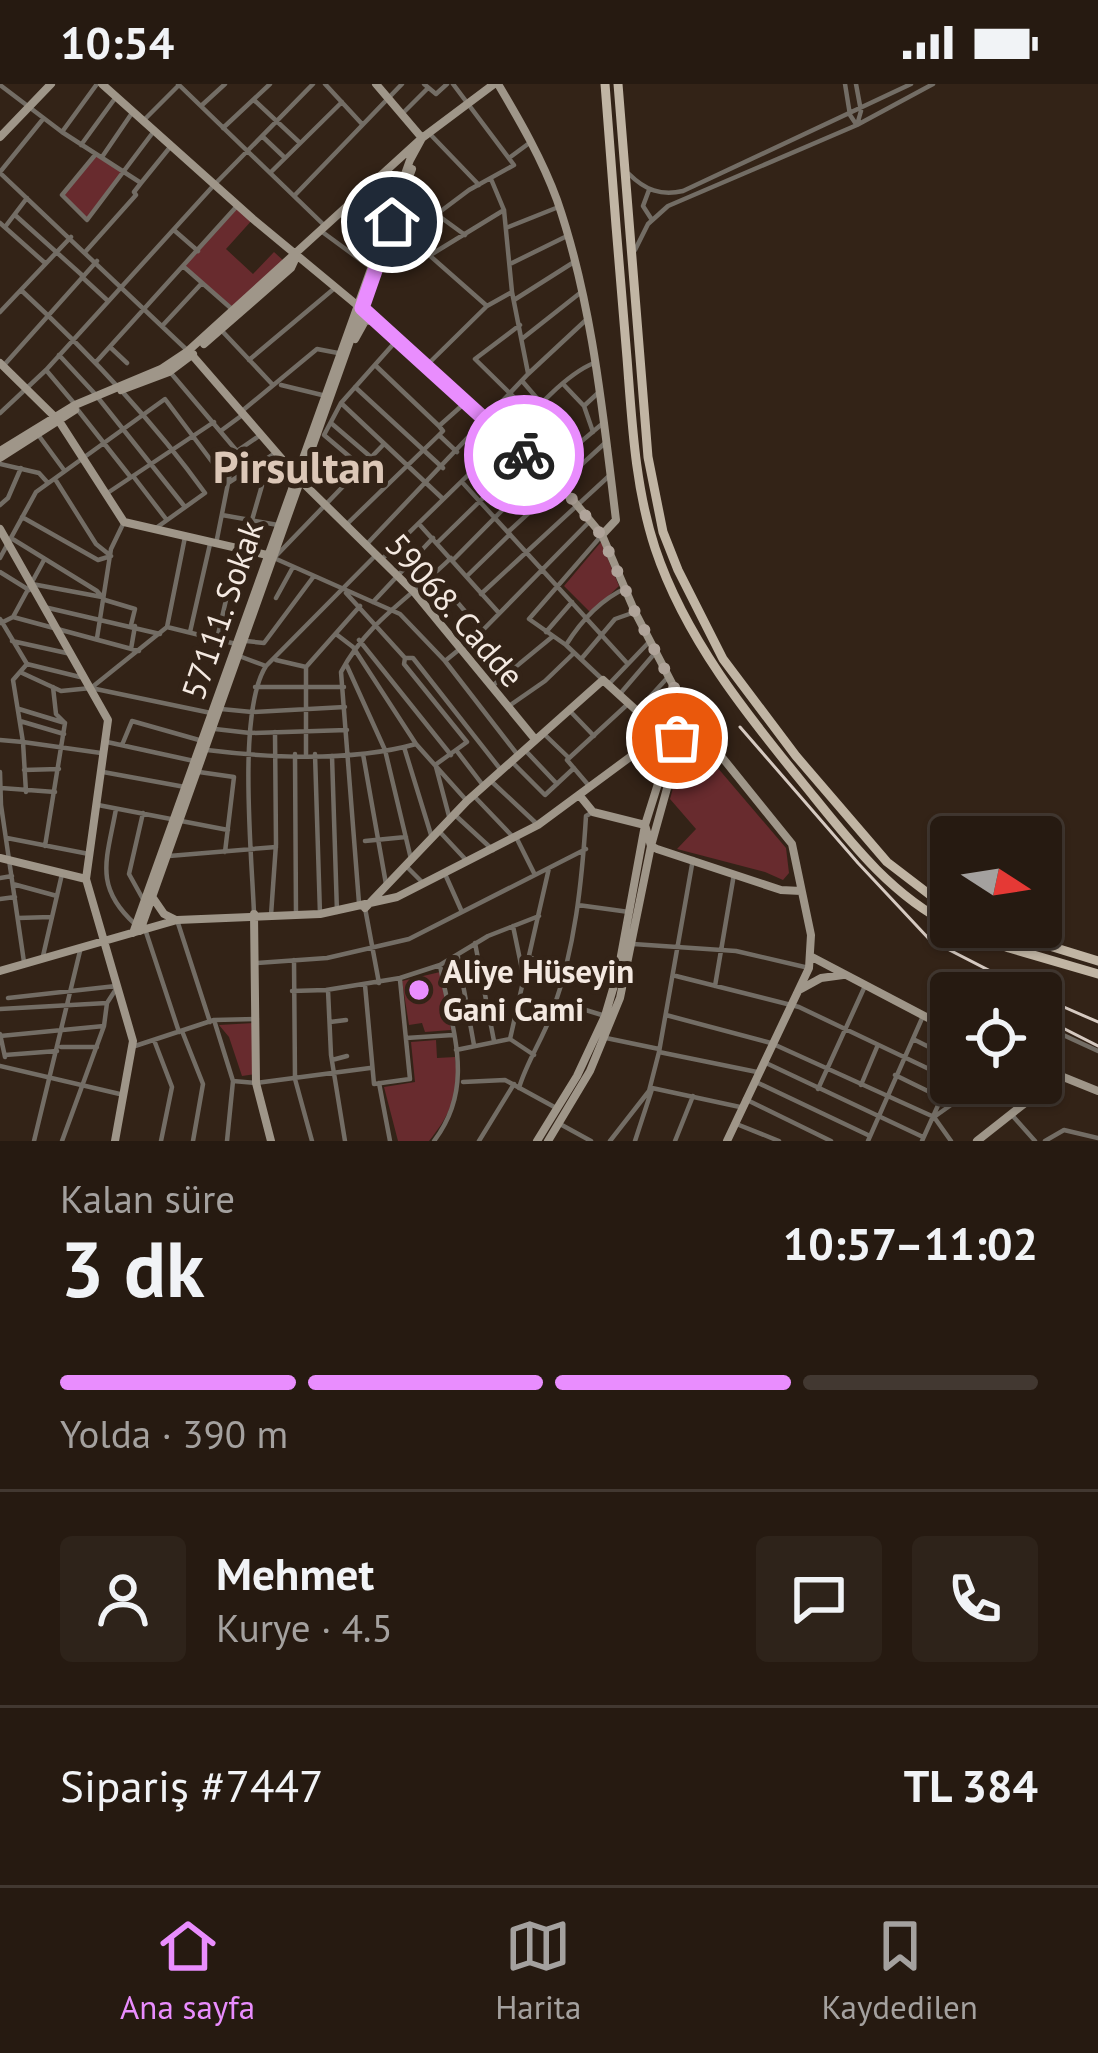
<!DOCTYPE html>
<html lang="tr">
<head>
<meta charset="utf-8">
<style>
  body { margin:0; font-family:"PT Sans",sans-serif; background:#2e231a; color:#f1f3f6; height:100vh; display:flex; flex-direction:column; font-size:45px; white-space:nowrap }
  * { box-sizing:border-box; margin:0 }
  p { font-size:39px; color:#a4a19f }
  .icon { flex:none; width:66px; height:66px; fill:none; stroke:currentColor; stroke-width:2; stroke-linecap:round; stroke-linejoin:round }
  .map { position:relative; height:1057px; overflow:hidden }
  .sheet { display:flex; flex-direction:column; background:#261a11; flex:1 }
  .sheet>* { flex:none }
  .needle { width:78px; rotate:102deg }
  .fabs { position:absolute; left:930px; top:732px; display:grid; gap:24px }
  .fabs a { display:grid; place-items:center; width:132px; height:132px; border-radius:12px; background:#261a11; box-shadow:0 3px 9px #0004,0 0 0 3px #423831; font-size:60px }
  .pin { position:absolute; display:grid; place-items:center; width:102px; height:102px; color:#fff; margin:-51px; border:6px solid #fff; border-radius:50%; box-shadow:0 3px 12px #0007 }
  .courier { position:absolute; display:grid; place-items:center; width:120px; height:120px; margin:-60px; border:9px solid #e98dfe; border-radius:50%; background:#fff; color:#222; box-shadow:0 3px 15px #0007 }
  .summary em { font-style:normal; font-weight:600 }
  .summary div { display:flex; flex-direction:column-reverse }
  .summary { display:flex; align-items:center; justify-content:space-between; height:204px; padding:0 60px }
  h1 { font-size:78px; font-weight:600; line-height:90px }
  .bar { display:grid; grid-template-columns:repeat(4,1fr); gap:18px 12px; align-content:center; height:144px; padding:0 60px }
  .bar i { height:15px; border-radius:9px; background:#423831 }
  .bar .on { background:#e98dfe }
  .bar p { grid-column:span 4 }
  .line { display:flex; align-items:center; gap:30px; padding:0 60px; border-top:3px solid #423831 }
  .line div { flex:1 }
  .round { display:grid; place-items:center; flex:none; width:126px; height:126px; border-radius:12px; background:#2e231a }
  .status { display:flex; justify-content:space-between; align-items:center; height:84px; padding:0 60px; background:#261a11; direction:ltr }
  .status svg { height:33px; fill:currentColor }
  .menu { display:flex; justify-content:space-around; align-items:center; height:168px; border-top:3px solid #423831; background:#261a11; font-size:33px; color:#a4a19f }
  .menu a { display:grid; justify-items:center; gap:6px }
  .menu .on { color:#e98dfe }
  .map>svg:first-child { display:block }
</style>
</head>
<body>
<div class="status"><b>10:54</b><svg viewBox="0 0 49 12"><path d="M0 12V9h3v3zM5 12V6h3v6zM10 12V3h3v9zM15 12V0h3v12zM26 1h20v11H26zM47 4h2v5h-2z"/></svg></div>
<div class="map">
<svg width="1098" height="1057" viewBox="0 0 1098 1057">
  <rect width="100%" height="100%" fill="#332317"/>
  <path fill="#682b2e" d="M96 70 123 88 87 136 62 111Z
    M237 122 253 135 226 165 253 190 274 168 285 178 233 226 184 183Z
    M601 458 619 502 591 529 564 502Z
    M695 666 705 669 786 764 789 789 783 796 765 788 677 765 696 745 670 715 681 675Z
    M440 888 451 946 425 948 422 939 409 941 402 897Z
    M254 939 256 990 242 992 229 953 219 941Z
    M436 956 437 974 455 973C460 1008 451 1030 429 1057H398L384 1003 415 998 411 958Z"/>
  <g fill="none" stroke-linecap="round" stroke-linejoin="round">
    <path stroke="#736d65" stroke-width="4.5" d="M178 0 325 142
      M325 0 362 40
      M424 0 436 10 447 0
      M845 0 850 31 856 40
      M856 0 861 27 857 41
      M0 1 62 48 141 99 134 108 136 111 86 167
      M254 16 300 59
      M201 22 225 0
      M403 29 428 4
      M143 37 177 3
      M223 44 270 0
      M62 48 97 0
      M429 49 479 101
      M262 52 284 73
      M81 61 116 13
      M95 71 62 111 87 136 154 47
      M102 73 132 29
      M509 74 528 60
      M0 88 43 35
      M0 89 188 267
      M270 89 342 18
      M629 90C645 106 661 112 683 107L911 0
      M491 95 504 126 512 208 528 289
      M141 99 171 62
      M649 106 643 122 652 136
      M406 108 465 151
      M361 111 487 222
      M294 112 402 0
      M340 130 377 161
      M437 130 469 106 514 81 453 0
      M15 131 83 192
      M0 139 45 179
      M5 143 27 114
      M506 144 556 124
      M175 147 198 167
      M321 147 370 183
      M635 166 648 140 668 122 857 41 933 0
      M432 170 504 126
      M510 180 567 152
      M184 183 233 226
      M82 193 108 217
      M21 206C89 269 151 334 205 409L156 444
      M514 216 574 178
      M0 228 71 153
      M163 241 202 199
      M520 241 475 275 531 330
      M223 248 272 300
      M523 254 580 209
      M110 263 127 279
      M59 271 96 311
      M249 276 336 203
      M96 278 237 122
      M5 280 97 177
      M375 281 439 342
      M426 282 487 222 512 208
      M46 286 73 318
      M170 288 236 366
      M523 298 541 319 569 368
      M281 301 322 311
      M564 301 584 322 598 309
      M355 303 443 384
      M99 315 185 423
      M341 319 442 414
      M584 322 593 348
      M77 325 129 391
      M242 327 317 265 338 269
      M0 329 46 286 214 101 313 0
      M331 339 372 374
      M222 346 241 332
      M39 352 64 386
      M508 356C530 331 564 291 594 279
      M384 360 274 474 400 530 445 577 517 670
      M457 368 439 351 443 347 439 342 466 318
      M310 370 347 399
      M0 380 39 389 48 399
      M363 384 324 351 341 319 397 256
      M544 389 602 340
      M133 392 166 435
      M55 395 96 460 111 472
      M462 398 627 579
      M106 410 214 338
      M0 421 8 414 21 384
      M222 431 278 441
      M22 433 98 476 111 472
      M252 436 263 398 282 373
      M419 440 499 529
      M346 441 439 351
      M508 448 605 359
      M602 451 529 535 566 561 603 596
      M11 454 97 507 105 516 135 525 131 541
      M437 459 523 375
      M216 460 234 369 262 350
      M366 461 528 290 586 236
      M0 474 36 408 165 315 228 399 277 368
      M381 476 506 354
      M453 476 541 387
      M0 488 29 506
      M434 491 481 546
      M467 492 510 450
      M32 500 102 513
      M346 509 405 574 404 580 467 658 435 681
      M481 510 609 392
      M276 514 293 483
      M373 518 433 454
      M44 523 160 550
      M13 533 44 476
      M0 535 27 580 13 596 23 658 101 669
      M1 539 13 533 139 567
      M167 543 236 560
      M190 548 210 460
      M546 548 572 518
      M336 550 353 563 416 660
      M97 554 111 465 124 438
      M217 555 238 464
      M359 556 451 671
      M12 557 71 570
      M246 557 264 559 314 492
      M566 561C581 537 600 516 626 504
      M131 565 135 542
      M239 572 266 582
      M405 574H413L501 686
      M582 574 615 535 635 528
      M276 576 306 583
      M445 577 482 547 590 437
      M27 580 80 593
      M347 582 385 666 411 775
      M20 588 61 607 91 604 211 629
      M608 601 650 557
      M255 603H344
      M491 603 552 553
      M91 604 167 543 185 453
      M619 611 655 569
      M509 622 545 597 574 569
      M19 625 65 639
      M221 625 252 628 345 623
      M569 626 594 652
      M637 627 669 592
      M20 637 64 650
      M215 645 250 649 347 646
      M543 649 569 674
      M0 656 23 658 26 708
      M107 658 194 677
      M122 661 132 637 199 656
      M404 663 432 754
      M524 665 557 700
      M207 666C272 674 351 678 416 660L467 717
      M456 666 482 700
      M295 670 296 831
      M306 670V583L360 522
      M315 670 320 830
      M363 670 386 800
      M332 672 337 828
      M513 679 545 711 574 684
      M436 683 450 736
      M24 686 59 685
      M0 688 1 721 24 878
      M103 688 185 703
      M199 688 234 693 225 768
      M491 697 538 741
      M590 703 567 676 629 619
      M1 704 55 708
      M473 711 514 754
      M98 721 228 746
      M116 725C107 775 93 802 135 840
      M143 729 129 790 144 817
      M455 731 493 766
      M439 747 467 777
      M516 753 535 791
      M7 754 89 770
      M365 757 406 753
      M45 762 65 639 56 630 53 603
      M169 772 276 763
      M693 775 659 968 757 988
      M407 783 424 800
      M445 790 462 828
      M0 794 12 792
      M13 800 57 812
      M0 815 15 813
      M359 819 341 588C368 537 410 514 451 474
      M578 821 629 828
      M365 824 379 899
      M254 830C252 773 237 627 266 582L376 471
      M271 831 276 760 275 648
      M18 834 51 833
      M177 836 210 938
      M513 842 524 895
      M145 845 179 948
      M475 859 494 957
      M633 860 736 867 809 884
      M43 872 62 790
      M458 873 474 961
      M531 874 567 882
      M294 876 295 995 312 1057
      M257 879 327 874 409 855 586 765
      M676 892 799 923 950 995
      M365 901 374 1000 410 995 400 896
      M715 902 734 790
      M328 906 331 971 345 1057
      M292 907 326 906 400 894 440 881 488 852 539 832
      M8 914 116 902
      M556 917 602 931
      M0 925 107 919
      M666 931 771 959 934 1033
      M214 936 233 997 227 1057
      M330 938 346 936
      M182 947 203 1000 193 1057
      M0 950 5 973
      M0 952 104 942
      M406 954 453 951
      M606 954 659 965
      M510 955 549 784
      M913 955 951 974
      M154 956 172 1003 161 1057
      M135 962 214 936 257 935
      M61 963H97
      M456 966 510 955 534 971
      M5 971 57 967
      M332 976 347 972
      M766 979 923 1053
      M0 982 124 1011
      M1045 984 1061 950 1098 967
      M895 991 942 1014
      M233 997 256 999 370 984
      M463 998 505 996 558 1025
      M756 998 870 1052
      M379 999 390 1057
      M1007 999 1034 1012
      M861 1001 877 963
      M519 1004C527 977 544 953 553 926 575 864 582 798 586 732L593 728
      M652 1004 740 1023
      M818 1005 865 902
      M745 1015 831 1057
      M1011 1030 1035 1057
      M734 1039 779 1057
      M560 1040 591 1057
      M34 1057 80 867
      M62 1057 104 942 107 919 118 902
      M434 1057C477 1001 451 944 440 881
      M479 1057 514 1000
      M610 1057 649 1007 659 968
      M635 1057 652 1005
      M675 1057 693 1012
      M868 1057 923 932
      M922 1057 949 997
      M951 1057 934 1033 982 999
      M1045 1057 1064 1046 1098 1054"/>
    <path stroke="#9f9689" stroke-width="8" d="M102 0 253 135 375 236 572 415 602 451 635 528 689 632
      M376 0 422 54
      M498 0C520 37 542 75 557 116 592 217 603 330 616 436L602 451
      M0 53 51 0
      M398 122 412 85
      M355 255 365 237 375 236
      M204 260 291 184 297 171
      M192 271 301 397 414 508 534 654
      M0 279 59 337 124 438 267 471
      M121 306 169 288 193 270
      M0 367 75 321 161 285 188 267 422 54 494 0
      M0 374 75 326
      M0 445 108 636 86 795 133 957 115 1057
      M667 642a13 13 0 1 1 26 0a13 13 0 1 1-26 0Z
      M692 636 792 760 811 851 809 884 727 1057
      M688 651 716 668
      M580 712 593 728 645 741 651 762 657 765 781 806 801 807
      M0 774 86 795
      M153 814 164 830 176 836
      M365 824 467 717 603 596 659 647
      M254 830 256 999 271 1057
      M140 847 381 170
      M133 849 410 76 422 54
      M812 873 951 946
      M0 887 177 836 320 830 397 813 538 741 668 645
      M801 905 821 894 843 891
      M1041 984 1098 1007
      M537 1057 577 992 605 932 618 888 645 741 673 652
      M548 1057 590 987 620 914 651 762 681 654
      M977 1057 1034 1012 1052 989"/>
    <path stroke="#c1b5a4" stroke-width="9" d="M605 0C612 91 619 183 627 274 632 338 635 403 655 464 685 554 747 631 806 703 848 755 890 811 951 841
      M618 0 648 373 663 448 678 486 723 575 796 672 887 778 951 827
      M955 843 1009 864 1098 890
      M988 843 1098 877"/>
    <path stroke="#d6cac1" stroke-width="3" d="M740 643 858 779 930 856 1033 909
      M1041 913 1098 938
      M1041 933 1098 962"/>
  </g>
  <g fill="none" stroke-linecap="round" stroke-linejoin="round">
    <path stroke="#b0a49a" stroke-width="12" stroke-dasharray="0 21.6" d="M524 371 572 415 602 452 635 528 693 640 688 651 677 654"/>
    <path stroke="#e98dfe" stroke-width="15" d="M392 138 362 224 524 371"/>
  </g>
  <circle fill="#e98dfe" stroke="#332317" stroke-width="4.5" cx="419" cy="906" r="12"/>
  <g text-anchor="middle" stroke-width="10" stroke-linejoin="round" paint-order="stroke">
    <g font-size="33" fill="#f4e9e1" stroke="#332317">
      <text transform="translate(222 526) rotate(-71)" y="12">57111. Sokak</text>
      <text transform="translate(455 526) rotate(49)" y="12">59068. Cadde</text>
    </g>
    <g font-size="33" font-weight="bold" fill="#f4e9e1" stroke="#332317" text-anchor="start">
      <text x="443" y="899">Aliye Hüseyin<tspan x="443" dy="38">Gani Cami</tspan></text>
    </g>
    <g font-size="45" font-weight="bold" fill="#dcc7b7" stroke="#332317">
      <text x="299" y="399">Pirsultan</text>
    </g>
  </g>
</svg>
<div class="fabs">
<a><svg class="needle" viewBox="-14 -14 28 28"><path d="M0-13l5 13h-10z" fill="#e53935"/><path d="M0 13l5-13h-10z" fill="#a4a19f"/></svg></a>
<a><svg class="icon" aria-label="locate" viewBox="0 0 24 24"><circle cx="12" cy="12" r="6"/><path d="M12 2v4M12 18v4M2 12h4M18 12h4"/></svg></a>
</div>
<div class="pin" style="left:677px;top:654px;background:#ea580c"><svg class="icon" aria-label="bag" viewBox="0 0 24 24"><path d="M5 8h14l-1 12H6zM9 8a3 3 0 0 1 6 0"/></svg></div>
<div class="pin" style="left:392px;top:138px;background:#1f2937"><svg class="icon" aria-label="home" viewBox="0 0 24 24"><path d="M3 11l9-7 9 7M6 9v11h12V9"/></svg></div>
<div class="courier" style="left:524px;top:371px"><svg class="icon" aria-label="bike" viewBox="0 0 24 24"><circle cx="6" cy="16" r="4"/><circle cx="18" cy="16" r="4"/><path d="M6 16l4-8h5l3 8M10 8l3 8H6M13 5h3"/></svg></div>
</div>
<section class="sheet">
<div class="summary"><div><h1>3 dk</h1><p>Kalan süre</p></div><em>10:57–11:02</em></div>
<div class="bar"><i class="on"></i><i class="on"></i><i class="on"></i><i></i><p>Yolda · 390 m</p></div>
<div class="line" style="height:216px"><a class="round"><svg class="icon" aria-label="person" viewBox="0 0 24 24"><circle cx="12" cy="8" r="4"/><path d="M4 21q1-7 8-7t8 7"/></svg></a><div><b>Mehmet</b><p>Kurye · 4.5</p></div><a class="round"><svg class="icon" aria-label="chat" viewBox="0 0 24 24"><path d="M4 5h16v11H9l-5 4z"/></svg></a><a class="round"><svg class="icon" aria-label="phone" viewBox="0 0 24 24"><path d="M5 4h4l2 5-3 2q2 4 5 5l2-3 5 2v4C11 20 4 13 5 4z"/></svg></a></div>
<div class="line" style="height:156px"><div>Sipariş #7447</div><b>TL 384</b></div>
</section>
<nav class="menu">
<a class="on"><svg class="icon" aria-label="home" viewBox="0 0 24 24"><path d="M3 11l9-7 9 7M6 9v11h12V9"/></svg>Ana sayfa</a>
<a><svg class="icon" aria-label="map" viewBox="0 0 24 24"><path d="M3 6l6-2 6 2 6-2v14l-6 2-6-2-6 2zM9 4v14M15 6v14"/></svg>Harita</a>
<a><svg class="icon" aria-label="saved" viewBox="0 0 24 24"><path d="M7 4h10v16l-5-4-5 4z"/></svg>Kaydedilen</a>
</nav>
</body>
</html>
